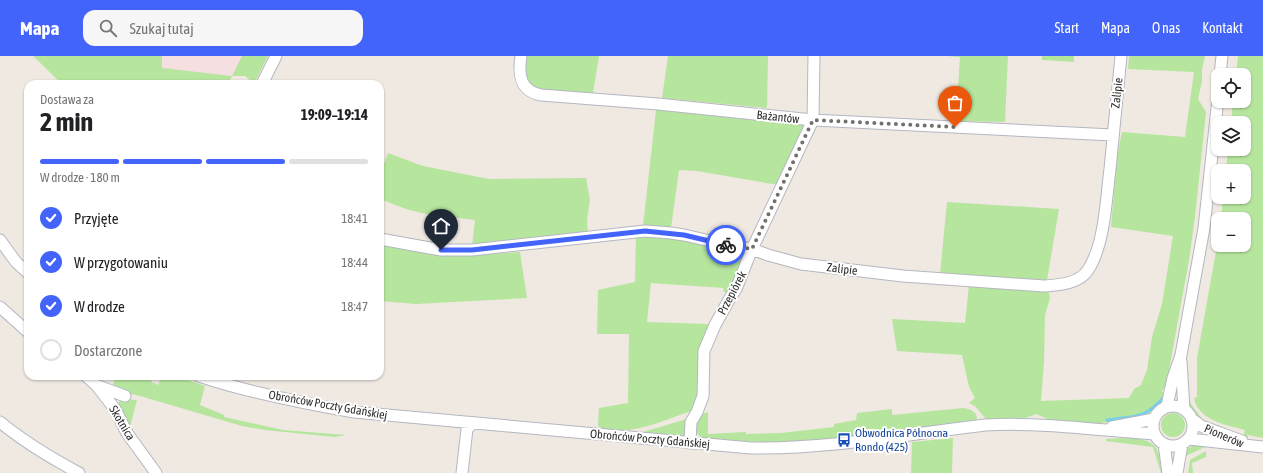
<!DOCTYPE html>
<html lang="pl">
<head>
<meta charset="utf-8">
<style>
  body { margin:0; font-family:"Asap Condensed",sans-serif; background:#f6f6f6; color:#202124; height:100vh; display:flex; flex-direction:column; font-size:15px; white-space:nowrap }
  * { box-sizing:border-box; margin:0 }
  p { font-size:13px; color:#757577 }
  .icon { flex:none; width:22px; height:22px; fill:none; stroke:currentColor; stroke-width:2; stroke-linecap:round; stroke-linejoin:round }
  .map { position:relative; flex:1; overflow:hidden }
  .side { position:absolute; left:24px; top:24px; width:360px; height:300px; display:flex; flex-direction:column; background:#fff; border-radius:12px; box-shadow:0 1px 3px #0004 }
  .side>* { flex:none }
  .tools { position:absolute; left:1211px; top:12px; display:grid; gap:8px }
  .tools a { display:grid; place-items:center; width:40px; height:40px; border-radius:8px; background:#fff; box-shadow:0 1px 3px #0004; font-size:20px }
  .pin { position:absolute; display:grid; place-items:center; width:34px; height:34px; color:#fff; margin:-41px -17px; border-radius:50% 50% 50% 0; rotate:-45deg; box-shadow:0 0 4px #0007 }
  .pin .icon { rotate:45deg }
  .courier { position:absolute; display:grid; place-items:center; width:40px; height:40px; margin:-20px; border:3px solid #4264fb; border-radius:50%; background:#fff; color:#222; box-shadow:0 1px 5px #0007 }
  .summary em { font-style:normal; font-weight:700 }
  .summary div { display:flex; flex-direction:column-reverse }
  .summary { display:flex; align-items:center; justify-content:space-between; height:68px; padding:0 16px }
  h1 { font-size:26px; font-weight:700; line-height:30px }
  .bar { display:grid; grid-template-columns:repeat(4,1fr); gap:6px 4px; align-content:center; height:48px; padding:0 16px }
  .bar i { height:5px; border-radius:3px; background:#e0e0e0 }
  .bar .selected { background:#4264fb }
  .bar p { grid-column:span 4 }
  ol { padding:0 16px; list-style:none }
  li { display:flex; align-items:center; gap:12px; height:44px }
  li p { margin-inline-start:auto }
  li .icon { padding:4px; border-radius:50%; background:#4264fb; color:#fff; stroke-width:4 }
  li:last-child { color:#757577 }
  li i { width:22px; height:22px; border:2px solid #e0e0e0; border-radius:50% }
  header { display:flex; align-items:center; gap:24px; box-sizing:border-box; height:56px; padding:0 20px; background:#4264fb; color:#fff }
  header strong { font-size:19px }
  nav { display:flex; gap:22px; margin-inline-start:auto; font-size:14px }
  .search { width:280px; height:36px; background:#f6f6f6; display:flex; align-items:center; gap:10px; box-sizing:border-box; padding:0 14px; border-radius:12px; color:#757577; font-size:15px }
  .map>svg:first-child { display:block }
</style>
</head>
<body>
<header>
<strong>Mapa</strong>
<div class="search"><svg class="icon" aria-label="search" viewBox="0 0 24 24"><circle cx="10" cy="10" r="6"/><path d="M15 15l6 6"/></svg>Szukaj tutaj</div>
<nav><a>Start</a><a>Mapa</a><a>O nas</a><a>Kontakt</a></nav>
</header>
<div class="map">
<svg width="1263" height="417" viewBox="0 0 1263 417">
  <rect width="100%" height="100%" fill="#efe9e1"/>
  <path fill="#f5dfe0" d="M60 0H242L228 28Z"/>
  <path fill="#b6e59e" d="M33 0H162V12L232 20 242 0H268L254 28 245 20H232L228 28H62Z
    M526 0H599L593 37C580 37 541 37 532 29 523 22 525 10 526 0Z
    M668 0H768L767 52 662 42Z
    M947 0H1008L1005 66 956 65 960 1Z
    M1042 0H1074V6L1042 4Z
    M1129 0H1205L1202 14V25L1198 43 1206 56 1195 161 1189 204 1169 314 1166 329 1162 335 1165 339 1163 346 1149 358 1118 365 1100 367H1083L1050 364 1036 358 1026 362 986 363 975 350 969 347 975 342 969 331 962 299 897 295 892 263 965 267 969 229 1046 233 1049 237 1050 242 1045 259 1044 305 1041 345 1129 342 1134 333 1141 329 1147 314 1152 281 1162 248 1173 180 1111 171 1117 101 1122 76 1185 81 1194 16 1128 13Z
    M1238 0H1263V382L1248 379 1247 383 1243 381 1245 374C1226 369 1198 364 1194 342L1197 341V302L1218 184V189H1244V163H1221L1223 141H1244V115H1226L1228 93H1244V67H1231L1233 45H1244V19H1236Z
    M656 54 804 69 778 128H772L697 115 679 114 671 172 643 170Z
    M388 97 423 110 489 123 586 122 590 144 587 164 588 180 472 190 475 164 426 158 406 153 380 143V118Z
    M947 146 1059 153 1047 224 940 218Z
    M638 180 669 181 736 195C747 207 736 226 728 238L723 235 724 232 651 227 647 266 708 268 701 290V328L694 354C664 364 631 381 599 372L598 368 599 352 628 347 629 278H597L598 234 635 226 636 183Z
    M380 188 424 197 473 199 520 196 527 242 416 248 380 245Z
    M115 320H154L151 326 158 329 162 320H177L205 330 200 349 224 359V361L283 374 346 379 335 381 265 374 242 370 140 340 112 333Z
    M124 343 137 344 129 375 117 349 120 345Z
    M1186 343H1189L1191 348 1202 363 1230 374 1232 378 1197 363 1189 351Z
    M963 352C970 353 977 355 977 363L975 364C912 372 848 384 784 386 757 387 730 384 702 382 690 373 693 360 708 356V378L746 376V378L781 377 834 371V368L856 364 857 357 892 353V359Z
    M1161 369a12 12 0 1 1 24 0a12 12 0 1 1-24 0Z
    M687 363 688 377 684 380 644 377 646 375Z
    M953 382 952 417H911L912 386Z
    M1106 383C1122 383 1152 378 1158 396 1160 401 1160 407 1161 412H1163L1164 417H1161L1153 391 1106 385Z
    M1204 387 1205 391 1186 400H1183C1188 390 1193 389 1204 387Z
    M1206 395V401L1192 407 1193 417H1188L1190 404Z"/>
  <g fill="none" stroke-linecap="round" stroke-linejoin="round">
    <path stroke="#75cff0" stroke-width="3" d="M1107 364C1133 360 1145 363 1163 342"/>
    <defs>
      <path id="minor" d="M521 0C518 19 520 35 541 39L658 48 813 64 1113 79
        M1220 19 1222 0
        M262 28 276 0
        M380 183 441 194H472L645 175 671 177 684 179 737 191 752 193 768 199 801 208 903 220 1044 230C1058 229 1079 228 1088 214 1105 188 1106 143 1110 113 1114 75 1117 38 1121 0
        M0 184 16 206 28 217
        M0 251 28 276
        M1181 305 1184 353
        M86 320 97 330 115 353 127 377 156 417
        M199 320C250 337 301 347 354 356L751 392C830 393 908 378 985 369 1042 366 1098 374 1154 378
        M98 330 125 340
        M1153 370a20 20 0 1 1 40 0a20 20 0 1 1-40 0Z
        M1167 350 1173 322 1181 299 1204 172 1218 43
        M1193 364 1201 370 1242 385
        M0 366C24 386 51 402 79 417
        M1112 371 1154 363
        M1189 383 1263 391
        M690 387 691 366 697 356 703 340 704 295 715 269 730 242 736 233 752 193 813 64 814 0
        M1164 388 1168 417
        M462 417 467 373 472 368
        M1177 417 1182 388"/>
    </defs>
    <use href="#minor" stroke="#b4b7c1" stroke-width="13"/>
    <use href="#minor" stroke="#fff" stroke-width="11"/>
  </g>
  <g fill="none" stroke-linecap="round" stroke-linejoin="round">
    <path stroke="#726f6d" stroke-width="4" stroke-dasharray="0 7.2" d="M726 189 752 193 813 64 955 71"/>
    <path stroke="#4264fb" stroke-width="5" d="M441 194H472L645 175 684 179 726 189"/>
  </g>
  <defs>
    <symbol id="bus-bare" viewBox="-9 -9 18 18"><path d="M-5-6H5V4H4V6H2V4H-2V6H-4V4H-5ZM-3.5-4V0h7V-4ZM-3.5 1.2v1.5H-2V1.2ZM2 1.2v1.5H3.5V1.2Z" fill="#1a4fb4" stroke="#fff" stroke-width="2.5" paint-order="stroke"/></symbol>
  </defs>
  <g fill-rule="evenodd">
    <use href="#bus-bare" x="834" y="374" width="20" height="20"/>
  </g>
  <g text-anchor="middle" stroke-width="4" stroke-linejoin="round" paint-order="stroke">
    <g font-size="12" fill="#2e2e2e" stroke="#fff">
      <text transform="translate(1117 37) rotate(-84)" y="4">Zalipie</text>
      <text transform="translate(778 61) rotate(6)" y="4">Bażantów</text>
      <text transform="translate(842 213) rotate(7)" y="4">Zalipie</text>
      <text transform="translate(732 237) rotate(-62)" y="4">Przepiórek</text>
      <text transform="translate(328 349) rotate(10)" y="4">Obrońców Poczty Gdańskiej</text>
      <text transform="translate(122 367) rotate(59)" y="4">Skotnica</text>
      <text transform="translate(1224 380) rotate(23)" y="4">Pionerów</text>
      <text transform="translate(650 383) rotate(5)" y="4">Obrońców Poczty Gdańskiej</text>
    </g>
    <g font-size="12" fill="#164399" stroke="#fff" text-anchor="start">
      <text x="855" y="381">Obwodnica Północna<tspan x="855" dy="14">Rondo (425)</tspan></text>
    </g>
  </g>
</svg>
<div class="tools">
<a><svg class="icon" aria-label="locate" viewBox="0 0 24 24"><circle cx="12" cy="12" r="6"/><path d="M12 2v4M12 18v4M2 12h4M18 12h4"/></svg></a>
<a><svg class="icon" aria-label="layers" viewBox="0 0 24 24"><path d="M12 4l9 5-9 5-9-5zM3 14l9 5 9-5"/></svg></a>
<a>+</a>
<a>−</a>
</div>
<div class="pin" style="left:955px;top:71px;background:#ea580c"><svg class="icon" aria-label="bag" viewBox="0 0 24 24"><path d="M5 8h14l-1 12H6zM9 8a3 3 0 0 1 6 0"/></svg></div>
<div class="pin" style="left:441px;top:194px;background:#1f2937"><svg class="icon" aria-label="home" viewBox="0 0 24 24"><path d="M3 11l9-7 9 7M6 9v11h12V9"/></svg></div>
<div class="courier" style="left:726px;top:189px"><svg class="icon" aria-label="bike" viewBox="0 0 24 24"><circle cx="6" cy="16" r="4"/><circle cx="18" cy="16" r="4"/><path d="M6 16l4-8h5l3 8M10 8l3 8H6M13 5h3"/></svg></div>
<section class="side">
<div class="summary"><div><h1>2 min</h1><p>Dostawa za</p></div><em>19:09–19:14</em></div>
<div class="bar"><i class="selected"></i><i class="selected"></i><i class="selected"></i><i></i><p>W drodze · 180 m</p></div>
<ol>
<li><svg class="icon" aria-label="check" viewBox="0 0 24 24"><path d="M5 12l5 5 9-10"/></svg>Przyjęte<p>18:41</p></li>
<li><svg class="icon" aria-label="check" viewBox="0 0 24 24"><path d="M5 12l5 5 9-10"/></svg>W przygotowaniu<p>18:44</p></li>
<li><svg class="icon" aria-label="check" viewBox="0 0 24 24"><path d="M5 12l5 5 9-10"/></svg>W drodze<p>18:47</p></li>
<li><i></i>Dostarczone</li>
</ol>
</section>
</div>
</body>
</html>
